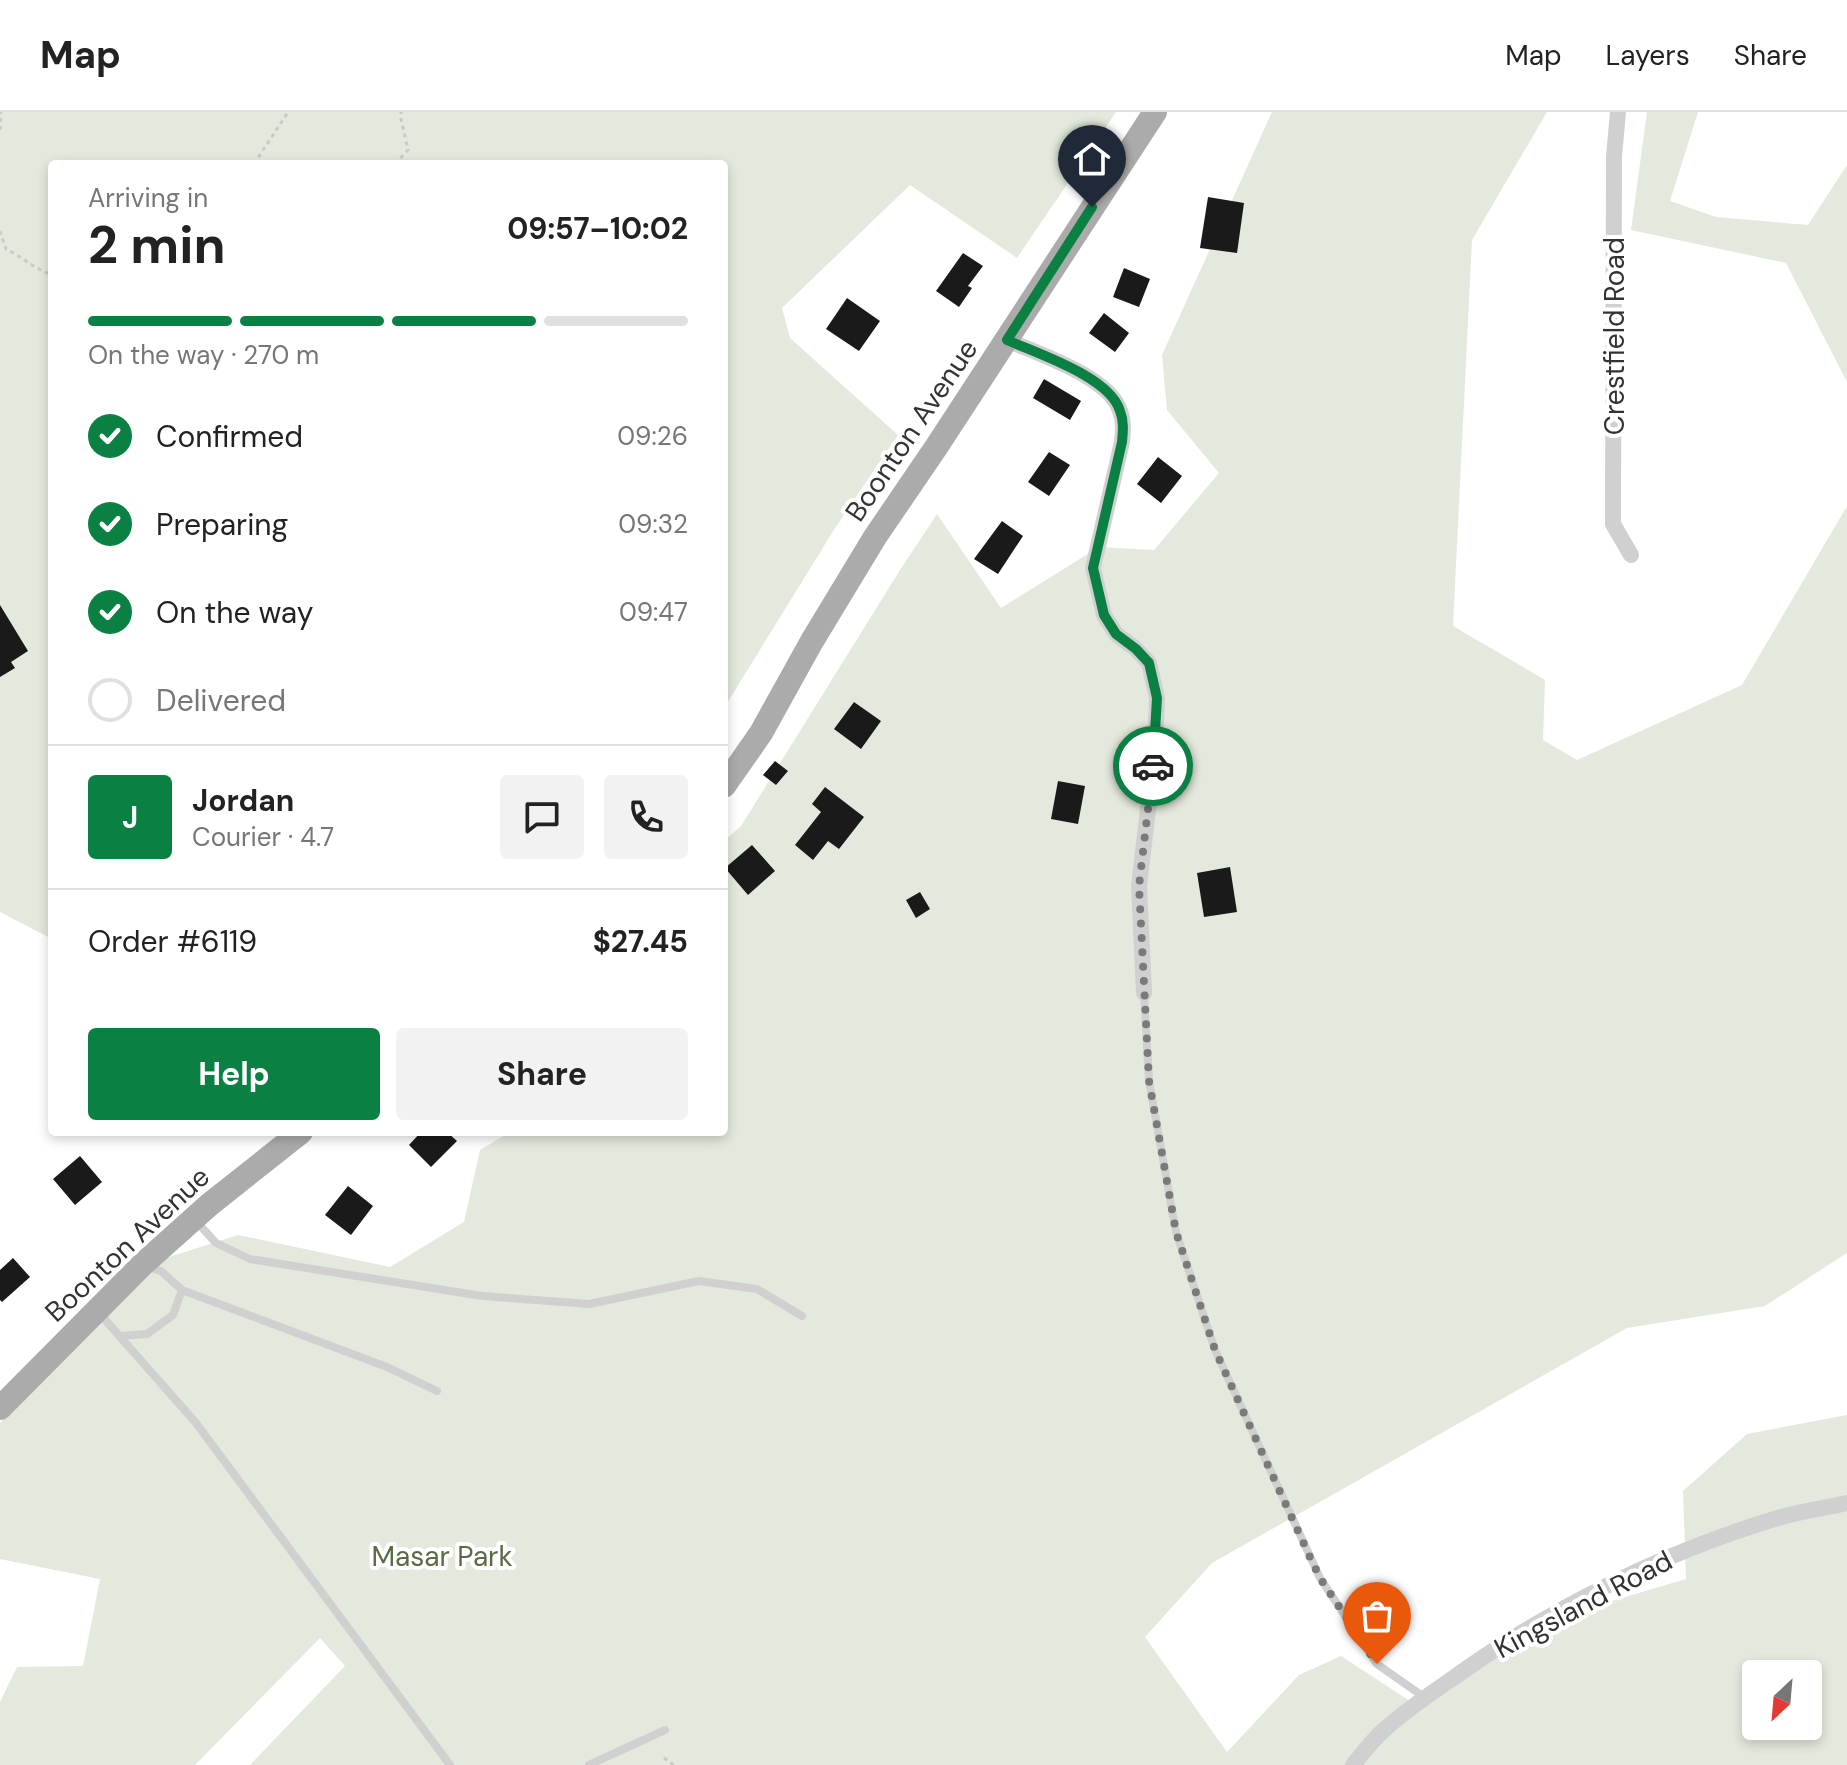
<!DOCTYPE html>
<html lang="en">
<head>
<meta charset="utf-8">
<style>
  body { margin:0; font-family:"DM Sans",sans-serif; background:#f2f2f2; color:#222; height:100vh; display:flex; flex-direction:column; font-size:30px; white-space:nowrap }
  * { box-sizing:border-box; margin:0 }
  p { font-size:26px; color:#767676 }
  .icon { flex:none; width:44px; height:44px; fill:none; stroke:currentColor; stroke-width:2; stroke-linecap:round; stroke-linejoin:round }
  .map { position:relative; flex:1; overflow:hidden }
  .side { position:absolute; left:48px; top:48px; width:680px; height:976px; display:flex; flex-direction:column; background:#fff; border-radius:8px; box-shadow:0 4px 12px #0003 }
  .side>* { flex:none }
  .needle { width:52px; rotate:206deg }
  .fabs { position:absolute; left:1742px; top:1548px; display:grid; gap:16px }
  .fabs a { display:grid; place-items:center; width:80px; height:80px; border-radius:8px; background:#fff; box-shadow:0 4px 12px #0003; font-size:40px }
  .pin { position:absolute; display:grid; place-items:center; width:68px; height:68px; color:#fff; margin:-82px -34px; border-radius:50% 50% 50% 0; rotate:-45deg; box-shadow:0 0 8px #0007 }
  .pin .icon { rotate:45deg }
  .courier { position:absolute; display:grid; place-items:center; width:80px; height:80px; margin:-40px; border:6px solid #0b8043; border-radius:50%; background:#fff; color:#222; box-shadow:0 2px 10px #0007 }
  .summary em { font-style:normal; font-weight:700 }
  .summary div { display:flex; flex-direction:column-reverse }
  .summary { display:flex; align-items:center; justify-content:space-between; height:136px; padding:0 40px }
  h1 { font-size:52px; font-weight:700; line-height:60px }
  .bar { display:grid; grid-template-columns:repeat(4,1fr); gap:12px 8px; align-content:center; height:96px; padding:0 40px }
  .bar i { height:10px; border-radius:6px; background:#e0e0e0 }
  .bar .on { background:#0b8043 }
  .bar p { grid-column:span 4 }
  .line { display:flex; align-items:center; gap:20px; padding:0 40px; border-top:2px solid #e0e0e0 }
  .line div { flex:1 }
  .round { display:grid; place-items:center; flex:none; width:84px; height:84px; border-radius:8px; background:#f2f2f2 }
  ol { padding:0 40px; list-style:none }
  li { display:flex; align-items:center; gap:24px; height:88px }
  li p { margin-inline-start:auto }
  li .icon { padding:8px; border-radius:50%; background:#0b8043; color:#fff; stroke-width:4 }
  li:last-child { color:#767676 }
  li i { width:44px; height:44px; border:4px solid #e0e0e0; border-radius:50% }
  .primary-button { display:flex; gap:16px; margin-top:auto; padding:16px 40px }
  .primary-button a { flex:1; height:92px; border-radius:8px; background:#0b8043; color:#fff; font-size:32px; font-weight:700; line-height:92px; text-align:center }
  .primary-button a+a { background:#f2f2f2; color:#222 }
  header { display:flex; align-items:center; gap:48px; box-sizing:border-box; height:112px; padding:0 40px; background:#fff; border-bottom:2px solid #e0e0e0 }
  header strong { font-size:38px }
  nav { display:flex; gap:44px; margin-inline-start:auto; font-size:28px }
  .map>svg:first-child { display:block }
</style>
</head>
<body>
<header>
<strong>Map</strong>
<nav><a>Map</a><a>Layers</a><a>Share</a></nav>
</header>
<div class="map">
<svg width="1847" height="1653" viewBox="0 0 1847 1653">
  <rect width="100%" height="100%" fill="#fff"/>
  <path fill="#e4e9dd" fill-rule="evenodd" d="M0 0H1116L1017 146 910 73 782 196 790 226 898 323 835 416 724 596V52H52V827L0 800Z
    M1272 0H1547L1472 128 1453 514 1545 568 1543 628 1577 648 1742 573 1847 394V1141L1765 1194 1627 1216 1212 1451 1145 1525 1227 1640 1299 1563 1341 1544 1413 1591 1544 1509 1686 1467 1683 1379 1747 1322 1847 1303V1653H250L345 1554 320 1526 195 1653H0V1590L17 1555 83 1554 100 1467 0 1447V1311L166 1146 238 1123 390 1155 464 1110 480 1038 510 1020H724V729L741 714 900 458 937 402 1001 496 1099 435 1154 438 1219 361 1167 298 1162 243ZM1756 1562H1808V1614H1756Z
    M1647 0H1698L1670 89 1716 105 1808 113 1847 53V270L1786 151 1631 118Z"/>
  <path fill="#1a1a1a" d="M1208 85 1244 91 1237 141 1200 136Z
    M963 141 983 154 968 174 972 176 959 195 936 179Z
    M1124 156 1150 167 1139 195 1113 185Z
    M847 186 880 209 859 239 826 217Z
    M1104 201 1129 221 1115 240 1089 221Z
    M1044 267 1081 289 1070 308 1033 286Z
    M1049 340 1070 353 1049 384 1028 370Z
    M1158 345 1182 364 1161 391 1137 372Z
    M1002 409 1023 424 998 462 974 447Z
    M0 493 28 539 11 550 15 556 0 565Z
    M854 590 881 609 861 637 834 617Z
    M775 649 788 659 776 673 763 663Z
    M1058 669 1085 674 1078 712 1051 707Z
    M825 675 864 705 839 737 828 729 813 748 795 733 821 700 812 692Z
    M752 733 775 759 748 783 725 756Z
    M1230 755 1237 800 1204 805 1197 761Z
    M920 780 930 797 916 806 906 788Z
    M421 1020H447L457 1029 431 1055 409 1033Z
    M80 1044 102 1070 75 1093 53 1067Z
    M348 1074 373 1094 351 1123 325 1103Z
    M13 1146 30 1165 2 1190 0 1188V1158Z"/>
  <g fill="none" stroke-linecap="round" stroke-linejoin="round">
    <path stroke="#cacaca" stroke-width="3" stroke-dasharray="4 4" stroke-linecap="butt" d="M0 18 1 0
      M254 52 288 0
      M395 52 408 38 401 7V0
      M0 119 6 137C21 144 37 159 52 162
      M664 1646 674 1653"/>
    <path stroke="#d0d0d0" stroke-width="8" d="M1144 881 1149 969 1176 1120 1215 1238 1320 1466 1377 1552 1424 1585
      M195 1108 216 1131 250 1147 482 1184 589 1192 699 1169 757 1177 802 1204
      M182 1178 387 1255 437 1279
      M100 1202 196 1311 450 1653
      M120 1224 147 1222 173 1203 182 1178 161 1159 145 1154
      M589 1653 665 1618"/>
    <path stroke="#d0d0d0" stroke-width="16" d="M1618 0 1614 45 1613 412 1631 443
      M1007 228C1038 242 1110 265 1120 299 1124 309 1123 319 1122 330L1093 456 1104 503 1116 522 1136 537 1149 551 1157 586 1155 638 1139 774 1144 881
      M1353 1653C1363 1641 1373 1627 1385 1617 1405 1599 1427 1584 1449 1569 1549 1497 1663 1440 1781 1405 1803 1399 1825 1396 1847 1391"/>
    <path stroke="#ababab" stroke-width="24" d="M724 674 761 621 812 529 875 425 937 334 1155 0
      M0 1296 142 1153 209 1093 301 1020"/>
  </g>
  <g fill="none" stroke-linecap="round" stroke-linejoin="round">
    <path stroke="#7a7a7a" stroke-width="8" stroke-dasharray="0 14.4" d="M1153 654 1139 774 1149 969 1176 1120 1215 1238 1309 1443 1320 1466 1377 1552"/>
    <path stroke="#0b8043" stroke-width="10" d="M1092 95 1007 228C1038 242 1110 265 1120 299 1124 309 1123 319 1122 330L1093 456 1104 503 1116 522 1136 537 1149 551 1157 586 1153 654"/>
  </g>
  <g text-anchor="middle" stroke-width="8" stroke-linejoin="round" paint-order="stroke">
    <g font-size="28" fill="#333" stroke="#fff">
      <text transform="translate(1614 224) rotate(-90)" y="10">Crestfield Road</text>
      <text transform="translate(911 318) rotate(-56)" y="10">Boonton Avenue</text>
      <text transform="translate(127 1132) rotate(-43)" y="10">Boonton Avenue</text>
      <text transform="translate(1583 1492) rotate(-28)" y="10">Kingsland Road</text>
    </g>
    <g font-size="28" fill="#596b44" stroke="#fff">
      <text x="442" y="1454">Masar Park</text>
    </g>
  </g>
</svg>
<div class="fabs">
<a><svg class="needle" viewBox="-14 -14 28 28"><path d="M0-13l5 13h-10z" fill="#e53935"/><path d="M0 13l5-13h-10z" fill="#767676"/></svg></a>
</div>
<div class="pin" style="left:1377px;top:1552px;background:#ea580c"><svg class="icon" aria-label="bag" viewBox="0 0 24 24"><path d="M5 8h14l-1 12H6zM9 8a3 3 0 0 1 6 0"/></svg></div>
<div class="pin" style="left:1092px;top:95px;background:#1f2937"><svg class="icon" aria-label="home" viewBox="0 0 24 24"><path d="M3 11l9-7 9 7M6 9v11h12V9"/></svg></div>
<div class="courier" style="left:1153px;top:654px"><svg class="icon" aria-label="car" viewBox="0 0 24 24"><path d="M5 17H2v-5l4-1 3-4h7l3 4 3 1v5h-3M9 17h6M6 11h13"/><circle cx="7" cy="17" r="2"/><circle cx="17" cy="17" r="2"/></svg></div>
<section class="side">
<div class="summary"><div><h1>2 min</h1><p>Arriving in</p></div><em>09:57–10:02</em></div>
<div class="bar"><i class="on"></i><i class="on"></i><i class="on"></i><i></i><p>On the way · 270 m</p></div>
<ol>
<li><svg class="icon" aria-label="check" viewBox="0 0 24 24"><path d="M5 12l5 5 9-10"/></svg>Confirmed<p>09:26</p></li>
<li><svg class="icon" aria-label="check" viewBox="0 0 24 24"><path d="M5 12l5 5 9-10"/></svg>Preparing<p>09:32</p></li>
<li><svg class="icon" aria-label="check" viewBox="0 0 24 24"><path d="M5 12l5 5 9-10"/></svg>On the way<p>09:47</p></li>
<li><i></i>Delivered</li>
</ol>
<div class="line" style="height:144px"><b class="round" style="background:#0b8043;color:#fff">J</b><div><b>Jordan</b><p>Courier · 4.7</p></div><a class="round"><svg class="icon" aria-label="chat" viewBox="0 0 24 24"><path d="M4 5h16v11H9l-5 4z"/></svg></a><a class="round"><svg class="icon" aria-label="phone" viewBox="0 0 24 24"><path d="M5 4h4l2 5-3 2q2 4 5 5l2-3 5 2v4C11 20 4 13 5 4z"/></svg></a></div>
<div class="line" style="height:104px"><div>Order #6119</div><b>$27.45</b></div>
<div class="primary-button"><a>Help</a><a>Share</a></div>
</section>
</div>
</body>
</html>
